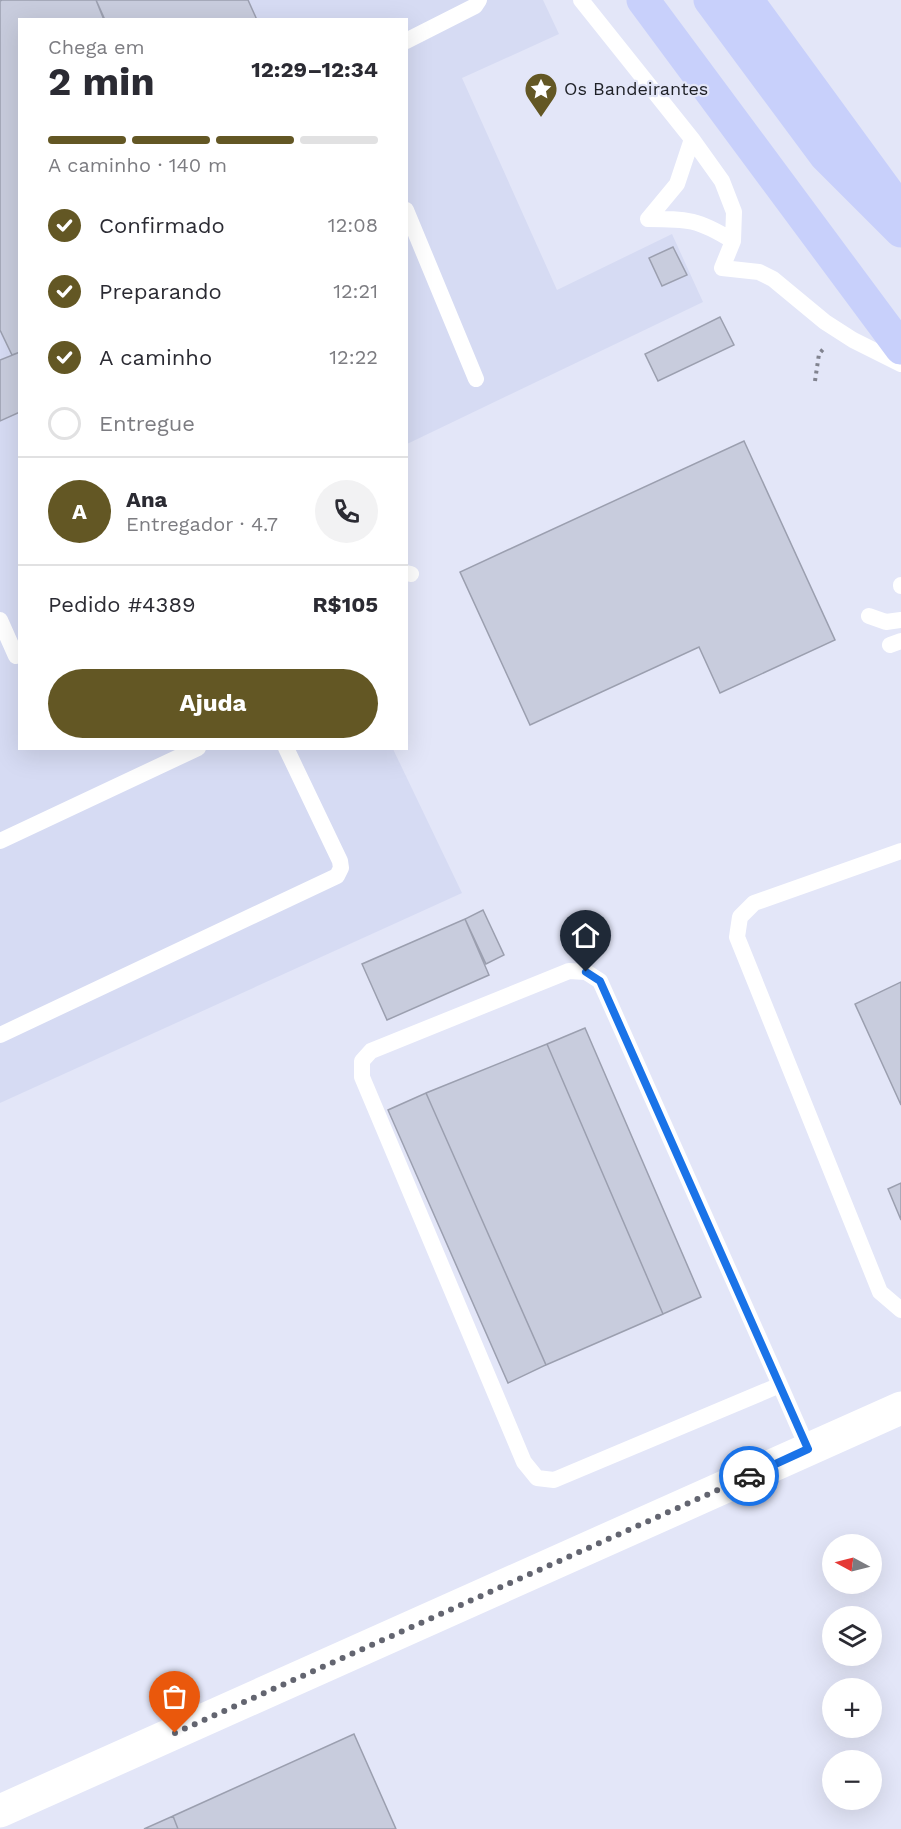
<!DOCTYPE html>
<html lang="pt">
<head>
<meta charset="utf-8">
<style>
  body { margin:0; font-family:"Work Sans",sans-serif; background:#f2f2f3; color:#2b2b33; height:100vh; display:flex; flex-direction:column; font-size:22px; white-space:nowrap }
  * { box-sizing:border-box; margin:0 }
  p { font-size:20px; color:#7c7c81 }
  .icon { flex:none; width:33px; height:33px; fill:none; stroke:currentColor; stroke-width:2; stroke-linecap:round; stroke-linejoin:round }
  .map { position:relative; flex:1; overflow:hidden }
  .drawer { position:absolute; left:18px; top:18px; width:390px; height:732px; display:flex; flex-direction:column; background:#fff; border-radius:0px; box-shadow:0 6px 24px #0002 }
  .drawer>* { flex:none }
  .needle { width:39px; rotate:277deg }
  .controls { position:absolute; left:822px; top:1534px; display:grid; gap:12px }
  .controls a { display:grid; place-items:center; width:60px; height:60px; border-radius:50%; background:#fff; box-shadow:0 6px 24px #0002; font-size:30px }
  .pin { position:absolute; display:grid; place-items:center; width:51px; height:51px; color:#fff; margin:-62px -26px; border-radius:50% 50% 50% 0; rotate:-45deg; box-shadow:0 0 6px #0007 }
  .pin .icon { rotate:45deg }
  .courier { position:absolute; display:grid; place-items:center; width:60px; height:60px; margin:-30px; border:4px solid #1a73e8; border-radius:50%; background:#fff; color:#222; box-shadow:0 2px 8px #0007 }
  .summary em { font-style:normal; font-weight:700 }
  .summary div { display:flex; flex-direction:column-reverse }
  .summary { display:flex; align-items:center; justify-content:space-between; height:102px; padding:0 30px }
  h1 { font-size:39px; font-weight:700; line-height:45px }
  .bar { display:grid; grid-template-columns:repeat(4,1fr); gap:9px 6px; align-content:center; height:72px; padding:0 30px }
  .bar i { height:8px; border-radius:4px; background:#e1e1e2 }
  .bar .active { background:#635724 }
  .bar p { grid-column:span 4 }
  .line { display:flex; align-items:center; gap:15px; padding:0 30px; border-top:2px solid #e1e1e2 }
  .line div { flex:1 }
  .round { display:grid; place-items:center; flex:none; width:63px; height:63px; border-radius:32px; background:#f2f2f3 }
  ol { padding:0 30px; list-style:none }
  li { display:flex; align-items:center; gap:18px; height:66px }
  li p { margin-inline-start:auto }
  li .icon { padding:6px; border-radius:50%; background:#635724; color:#fff; stroke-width:4 }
  li:last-child { color:#7c7c81 }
  li i { width:33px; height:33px; border:3px solid #e1e1e2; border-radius:50% }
  .button { display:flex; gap:12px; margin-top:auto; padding:12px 30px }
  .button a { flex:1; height:69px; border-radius:36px; background:#635724; color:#fff; font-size:24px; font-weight:700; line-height:69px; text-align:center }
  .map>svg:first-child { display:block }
</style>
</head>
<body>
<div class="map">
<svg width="901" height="1829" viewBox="0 0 901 1829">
  <rect width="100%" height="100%" fill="#e3e6f8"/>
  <path fill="#d6dbf3" d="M0 0H543L559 34 462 78 557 290 672 234 703 302 407 444 406 20H20V748L393 749 462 893 0 1103Z"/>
  <path fill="#c8ccdd" stroke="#9b9faf" stroke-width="1.5" d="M2 0H96L104 20H20V352L12 355 0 330V1Z
    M96 0H248L257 20H105Z
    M673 247 687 275 662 286 649 258Z
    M720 317 734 345 658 381 645 354Z
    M20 352V412L0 421V360Z
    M744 441 835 640 720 693 699 647 530 725 460 572Z
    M483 910 504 955 486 964 465 919Z
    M465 919 489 975 387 1020 362 964Z
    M901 982V1105L855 1004Z
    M585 1028 701 1297 663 1314 547 1044Z
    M547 1044 663 1314 546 1365 426 1093Z
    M426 1093 546 1365 508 1383 388 1110Z
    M901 1183V1220L888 1189Z
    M354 1734 396 1829H178L173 1816Z
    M173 1816 178 1829H144Z"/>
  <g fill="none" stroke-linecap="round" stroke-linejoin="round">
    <path stroke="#81838f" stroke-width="4" stroke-dasharray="3 4.5" stroke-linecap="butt" d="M815 381 819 354 825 347"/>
    <path stroke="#fff" stroke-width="16" d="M581 0 692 139 722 181 734 212 733 241 722 268 759 272 773 279 825 322 853 340 901 364
      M406 41 475 6 479 0
      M406 210 476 379
      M648 219 677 184 692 139
      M648 219C688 219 698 219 733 241
      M406 573 411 574
      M901 585V586
      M869 616 886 622 901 620
      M0 620 16 656
      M890 645 901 641
      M0 841 198 748
      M901 851 754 903 740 917 737 937 880 1292 901 1310
      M0 1035 337 876 341 868 340 861 286 748
      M780 1385 554 1480 537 1478 524 1462 362 1077V1061L371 1051 569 971 586 972 600 981 780 1385 808 1449"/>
    <path stroke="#fff" stroke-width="33" d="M0 1811 901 1408"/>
    <path stroke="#c8d0fb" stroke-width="33" d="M643 0 901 348
      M710 0 825 155 901 231
      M747 0 893 200"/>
  </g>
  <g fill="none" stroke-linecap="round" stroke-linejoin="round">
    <path stroke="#636570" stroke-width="6" stroke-dasharray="0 10.8" d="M175 1733 749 1476"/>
    <path stroke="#1a73e8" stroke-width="8" d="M586 972 600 981 808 1449 749 1476"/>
  </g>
  <defs>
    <symbol id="sight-pin" viewBox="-11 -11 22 30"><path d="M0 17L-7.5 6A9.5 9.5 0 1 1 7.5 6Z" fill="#635724" stroke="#e3e6f8"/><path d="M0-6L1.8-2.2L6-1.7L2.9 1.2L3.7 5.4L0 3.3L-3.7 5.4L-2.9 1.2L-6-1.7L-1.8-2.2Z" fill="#fff"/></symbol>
  </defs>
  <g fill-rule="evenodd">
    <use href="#sight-pin" x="522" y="70" width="38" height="52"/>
  </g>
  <g text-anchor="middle" stroke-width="4.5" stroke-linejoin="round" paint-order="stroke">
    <g font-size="18" fill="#1e2026" stroke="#e3e6f8" text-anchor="start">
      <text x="564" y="95">Os Bandeirantes</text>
    </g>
  </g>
</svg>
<div class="controls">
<a><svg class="needle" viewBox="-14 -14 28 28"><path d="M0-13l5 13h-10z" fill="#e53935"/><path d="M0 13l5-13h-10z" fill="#7c7c81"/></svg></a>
<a><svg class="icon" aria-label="layers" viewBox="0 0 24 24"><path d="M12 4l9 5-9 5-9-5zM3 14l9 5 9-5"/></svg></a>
<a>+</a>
<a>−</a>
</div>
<div class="pin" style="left:175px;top:1733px;background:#ea580c"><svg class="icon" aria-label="bag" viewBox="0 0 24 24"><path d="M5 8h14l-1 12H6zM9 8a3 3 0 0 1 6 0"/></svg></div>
<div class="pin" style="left:586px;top:972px;background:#1f2937"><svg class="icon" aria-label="home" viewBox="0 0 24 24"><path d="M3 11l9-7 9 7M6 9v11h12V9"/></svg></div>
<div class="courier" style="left:749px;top:1476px"><svg class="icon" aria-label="car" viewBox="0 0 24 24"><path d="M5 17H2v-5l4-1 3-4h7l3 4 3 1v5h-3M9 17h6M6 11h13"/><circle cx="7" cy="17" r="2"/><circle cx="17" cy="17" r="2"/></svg></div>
<section class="drawer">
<div class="summary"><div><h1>2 min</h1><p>Chega em</p></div><em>12:29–12:34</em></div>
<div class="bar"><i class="active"></i><i class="active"></i><i class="active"></i><i></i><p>A caminho · 140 m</p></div>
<ol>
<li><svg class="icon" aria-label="check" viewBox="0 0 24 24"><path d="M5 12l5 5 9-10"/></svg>Confirmado<p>12:08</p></li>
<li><svg class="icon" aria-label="check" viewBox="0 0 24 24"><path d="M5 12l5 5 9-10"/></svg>Preparando<p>12:21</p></li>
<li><svg class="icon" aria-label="check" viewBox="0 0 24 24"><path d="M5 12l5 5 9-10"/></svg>A caminho<p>12:22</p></li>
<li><i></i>Entregue</li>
</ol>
<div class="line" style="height:108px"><b class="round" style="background:#635724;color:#fff">A</b><div><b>Ana</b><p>Entregador · 4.7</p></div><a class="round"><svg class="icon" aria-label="phone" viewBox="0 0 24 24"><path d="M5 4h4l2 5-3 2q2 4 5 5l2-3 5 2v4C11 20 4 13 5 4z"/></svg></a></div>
<div class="line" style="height:78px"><div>Pedido #4389</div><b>R$105</b></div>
<div class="button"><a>Ajuda</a></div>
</section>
</div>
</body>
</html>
